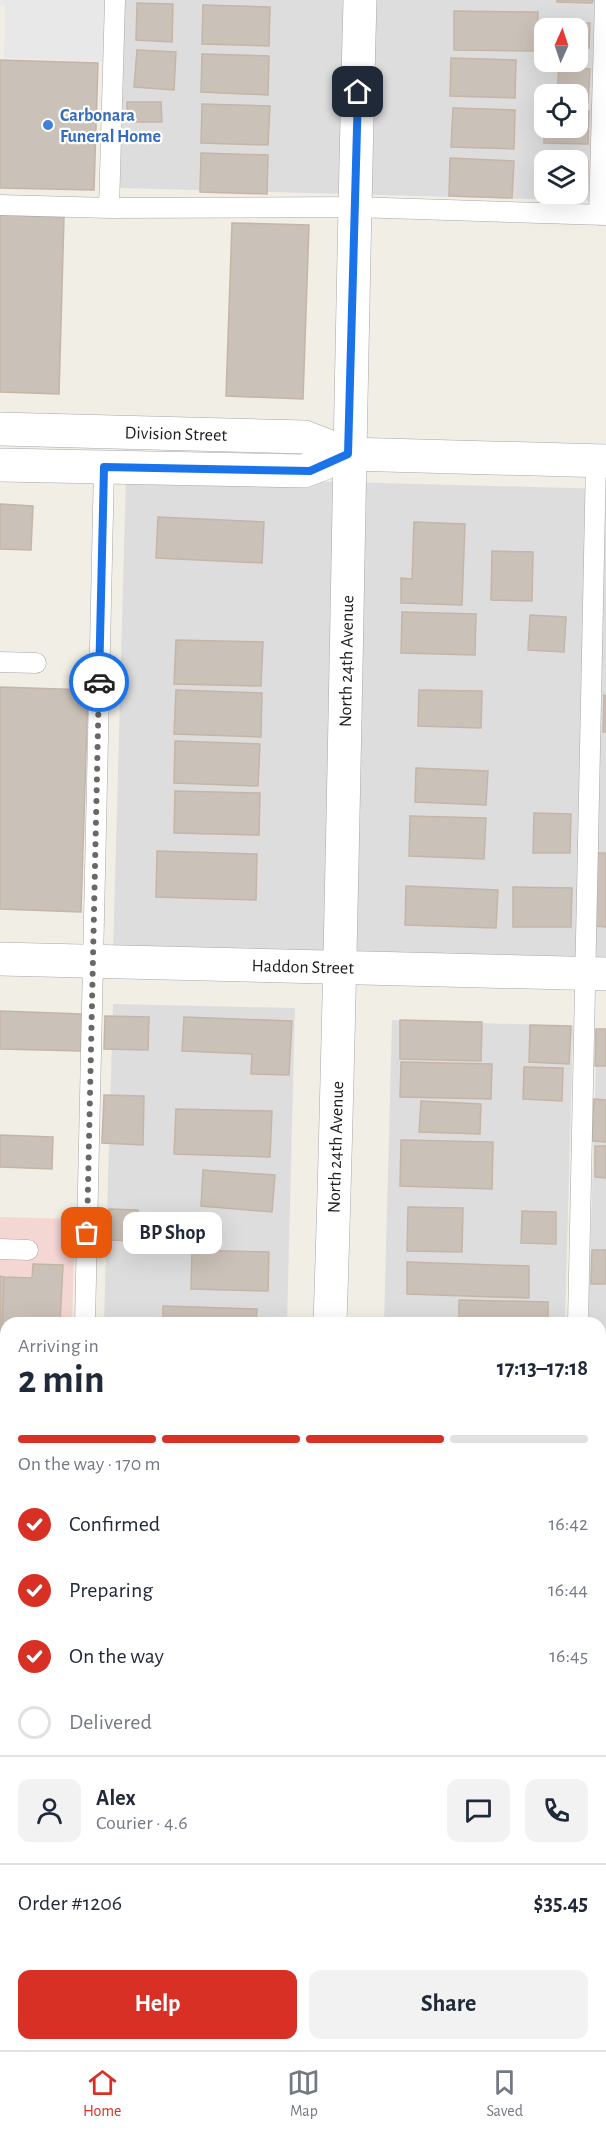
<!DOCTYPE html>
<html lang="en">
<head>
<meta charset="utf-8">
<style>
  body { margin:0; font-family:"Alegreya Sans",sans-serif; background:#f2f2f3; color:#1f2937; height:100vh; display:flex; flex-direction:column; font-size:22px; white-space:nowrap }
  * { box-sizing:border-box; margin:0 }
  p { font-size:20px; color:#747a83 }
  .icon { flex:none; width:33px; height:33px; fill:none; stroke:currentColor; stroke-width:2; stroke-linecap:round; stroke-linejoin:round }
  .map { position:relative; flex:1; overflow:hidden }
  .drawer { position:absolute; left:0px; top:1317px; width:606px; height:734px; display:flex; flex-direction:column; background:#fff; border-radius:18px 18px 0 0; box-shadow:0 6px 24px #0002 }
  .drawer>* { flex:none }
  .needle { width:39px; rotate:3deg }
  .fabs { position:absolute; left:534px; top:18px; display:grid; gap:12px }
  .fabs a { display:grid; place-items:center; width:54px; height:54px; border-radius:12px; background:#fff; box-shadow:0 6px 24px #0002; font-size:30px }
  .pin { position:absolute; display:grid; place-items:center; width:51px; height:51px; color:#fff; margin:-26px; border-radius:12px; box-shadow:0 3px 9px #0006 }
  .courier { position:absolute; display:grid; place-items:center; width:60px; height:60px; margin:-30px; border:4px solid #1a73e8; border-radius:50%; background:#fff; color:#222; box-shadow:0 2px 8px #0007 }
  .bubble { position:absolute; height:42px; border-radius:12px; background:#fff; box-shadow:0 6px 24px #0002; font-size:20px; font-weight:700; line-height:42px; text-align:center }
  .head em { font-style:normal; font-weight:700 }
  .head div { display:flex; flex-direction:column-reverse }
  .head { display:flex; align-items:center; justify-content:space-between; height:102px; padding:0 18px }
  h1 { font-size:39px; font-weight:700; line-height:45px }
  .bar { display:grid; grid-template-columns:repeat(4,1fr); gap:9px 6px; align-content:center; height:72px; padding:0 18px }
  .bar i { height:8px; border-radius:4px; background:#e0e1e3 }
  .bar .current { background:#d93025 }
  .bar p { grid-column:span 4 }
  .line { display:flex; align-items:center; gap:15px; padding:0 18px; border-top:2px solid #e0e1e3 }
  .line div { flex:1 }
  .round { display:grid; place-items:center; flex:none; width:63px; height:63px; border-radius:12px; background:#f2f2f3 }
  ol { padding:0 18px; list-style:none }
  li { display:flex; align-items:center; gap:18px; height:66px }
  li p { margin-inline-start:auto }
  li .icon { padding:6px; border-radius:50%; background:#d93025; color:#fff; stroke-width:4 }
  li:last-child { color:#747a83 }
  li i { width:33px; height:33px; border:3px solid #e0e1e3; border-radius:50% }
  .action { display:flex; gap:12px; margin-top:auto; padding:12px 18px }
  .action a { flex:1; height:69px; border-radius:12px; background:#d93025; color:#fff; font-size:24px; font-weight:700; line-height:69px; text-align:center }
  .action a+a { background:#f2f2f3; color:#1f2937 }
  .tabs { display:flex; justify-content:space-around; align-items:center; height:84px; border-top:2px solid #e0e1e3; background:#fff; font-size:16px; color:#747a83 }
  .tabs a { display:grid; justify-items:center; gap:3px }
  .tabs .current { color:#d93025 }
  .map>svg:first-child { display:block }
</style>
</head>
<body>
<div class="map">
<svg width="606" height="2050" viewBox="0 0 606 2050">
  <rect width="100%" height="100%" fill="#f1eee5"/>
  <path fill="#dedddd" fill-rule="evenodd" d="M125 0H606V201L120 188ZM544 28H578V62H544ZM544 94H578V128H544ZM544 160H578V194H544Z
    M126 476 606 489V968L113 955Z
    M113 1004 295 1008 287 1323H104Z
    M392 1020 573 1026 565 1323H384Z
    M597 1030H606V1420H600V1323H588Z
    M600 1518H606V1787L600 1786Z
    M600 1984H606V2050H360V2044H600Z"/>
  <path fill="#f4d6d3" d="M0 1217 75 1219 72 1323H6V1407H0Z"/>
  <path fill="#e8e8e8" d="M0 0H110L109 62 4 58 5 5H0Z"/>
  <path fill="#cac1b8" stroke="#c5b5a6" stroke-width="1.5" d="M557 0H593L592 3 557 2Z
    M137 3 173 4 172 42 136 40Z
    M203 5 270 7 269 46 202 44Z
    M454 11 538 12 537 51 454 50Z
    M559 22 590 23 589 48H578V28H559Z
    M137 50 176 52 174 90 134 87Z
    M202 54 269 56 268 95 201 92Z
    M451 58 516 60 515 98 450 96Z
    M0 60 98 63 94 190 0 188Z
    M559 66 590 69 588 103 578 102V94H557Z
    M127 102H161L162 122H127Z
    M202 104 270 106 268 145 201 143Z
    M453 108 515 110 514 149 451 147Z
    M578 111H589L588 144 544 143V123V128H578Z
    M201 153 268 155 267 194 200 192Z
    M450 158 514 161 512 198 449 196Z
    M578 161H588L587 195 553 194H578Z
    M0 215 64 217 59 394 0 392Z
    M232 223 309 225 303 399 226 396Z
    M0 504 33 506 31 550 0 549Z
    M158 517 264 522 262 563 156 558Z
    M414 522 465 524 462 605 401 603V578L412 579Z
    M492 551 533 552 532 601 491 600Z
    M402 612 476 614 475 655 401 653Z
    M530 615 566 617 564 652 528 650Z
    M176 640 263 642 261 686 174 684Z
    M0 687 88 690 81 912 0 909Z
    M176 690 262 693 261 737 174 734Z
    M419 690 482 691 481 728 418 726Z
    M604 695 606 696V732H603Z
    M175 741 260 744 258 786 174 783Z
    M416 768 488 771 486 805 415 802Z
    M175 791 260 793 259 835 174 833Z
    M534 813 571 814 570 853H533Z
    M410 816 486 818 484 859 409 856Z
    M157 851 257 854 256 900 156 897Z
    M597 853H606V927L595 926Z
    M406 886 498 890 496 928 405 925Z
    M513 887 572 888 571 927H513Z
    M0 1011 82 1014 81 1051 0 1049Z
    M105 1016 149 1017 148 1050 104 1049Z
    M184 1017 292 1021 289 1075 251 1074 252 1054 182 1051Z
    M400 1020 482 1022 481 1061 400 1059Z
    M530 1025 571 1026 569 1064 529 1062Z
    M596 1029H606V1066H595Z
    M401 1062 492 1064 491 1099 400 1097Z
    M524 1067 563 1068 562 1101 523 1099Z
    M104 1095 144 1096 143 1145 102 1143Z
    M594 1099 606 1100V1142L592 1141Z
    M421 1101 481 1104 480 1134 419 1132Z
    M176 1109 272 1111 270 1157 174 1154Z
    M0 1135 53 1137 52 1169 0 1167Z
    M401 1140 493 1142 492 1189 400 1186Z
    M595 1146H606V1178L595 1177Z
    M203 1170 275 1175 272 1212 201 1206Z
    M408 1207 463 1208 462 1252 407 1251Z
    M109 1209 138 1210 137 1241 108 1240Z
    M522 1211 556 1212V1244L521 1243Z
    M192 1250 269 1252 268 1291 191 1289Z
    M592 1250H606V1284H591Z
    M407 1262 529 1266V1298L407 1294Z
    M33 1264 63 1265 60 1323H6V1381H0L4 1277 32 1278Z
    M0 1276 4 1277 2 1339 0 1338Z
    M459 1300 548 1302V1323H459Z
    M163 1306 257 1309 256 1323H163Z
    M600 1337 606 1338V1372H600Z
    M600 1379H606V1414H600Z
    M0 1501H6V1653L0 1652Z
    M600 1555H606V1591H600Z
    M0 1659H6V1889H0Z
    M600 1671H606V1707H600Z
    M600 1712H606V1744H600Z
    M0 1988H6V2044H49V2050H0Z
    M600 2004H606V2038H600Z
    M378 2044H419L418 2050H378Z
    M442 2044H477V2050H442Z
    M503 2044H540V2050H502Z
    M567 2044 597 2045 596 2050H567Z"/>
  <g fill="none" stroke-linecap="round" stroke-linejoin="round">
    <defs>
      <path id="lane" d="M0 205 109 208 354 207 606 215
        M109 208 115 0
        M599 215 605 0
        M0 662 36 663
        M0 1249 28 1250
        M85 1323 104 467
        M578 1323 596 461
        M600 1856H606
        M68 2050V2044
        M560 2050V2044"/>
      <g id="street">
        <path id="s1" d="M0 429 305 437 348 454 606 461"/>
        <path d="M0 465 304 471 348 454"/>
        <path id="s2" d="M0 959 606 974"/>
        <path id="s3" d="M330 1323C345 882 348 441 360 0"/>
        <path d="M0 1454 6 1455"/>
        <path d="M600 1471H606"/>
        <path d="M0 1943H6"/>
        <path d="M600 1958H606"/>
        <path d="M315 2050V2044"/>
      </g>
    </defs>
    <use href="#lane" stroke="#a7a7a7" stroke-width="21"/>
    <use href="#street" stroke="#a7a7a7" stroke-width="34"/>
    <use href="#lane" stroke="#fff" stroke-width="20"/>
    <use href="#street" stroke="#fff" stroke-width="33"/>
  </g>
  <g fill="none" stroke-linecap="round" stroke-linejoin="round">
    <path stroke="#696865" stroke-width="6" stroke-dasharray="0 10.8" d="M87 1233 99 682"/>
    <path stroke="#1a73e8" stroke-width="8" d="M99 682 104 467 310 471 348 454 358 92"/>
  </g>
  <circle fill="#3f7fe0" stroke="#fff" stroke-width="2" cx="48" cy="125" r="6"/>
  <g text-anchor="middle" stroke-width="4.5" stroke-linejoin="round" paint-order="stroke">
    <g font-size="18" font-weight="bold" fill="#366cbe" stroke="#fff" text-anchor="start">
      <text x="60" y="121">Carbonara<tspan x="60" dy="21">Funeral Home</tspan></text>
    </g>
    <g font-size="18" fill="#202020" stroke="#fff">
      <text dy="6" stroke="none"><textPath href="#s1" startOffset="176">Division Street</textPath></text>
      <text dy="6" stroke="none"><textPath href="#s3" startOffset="662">North 24th Avenue</textPath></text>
      <text dy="6" stroke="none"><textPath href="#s2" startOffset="303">Haddon Street</textPath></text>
      <text dy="6" stroke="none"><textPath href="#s3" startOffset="176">North 24th Avenue</textPath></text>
    </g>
  </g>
</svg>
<div class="fabs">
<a><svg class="needle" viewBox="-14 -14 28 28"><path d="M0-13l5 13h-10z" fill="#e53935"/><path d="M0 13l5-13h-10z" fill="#747a83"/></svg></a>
<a><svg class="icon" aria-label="locate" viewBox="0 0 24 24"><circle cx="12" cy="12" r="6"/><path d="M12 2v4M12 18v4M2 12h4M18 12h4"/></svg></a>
<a><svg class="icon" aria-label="layers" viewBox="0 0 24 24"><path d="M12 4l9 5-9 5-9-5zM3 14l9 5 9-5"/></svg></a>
</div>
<div class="pin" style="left:87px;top:1233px;background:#ea580c"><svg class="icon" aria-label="bag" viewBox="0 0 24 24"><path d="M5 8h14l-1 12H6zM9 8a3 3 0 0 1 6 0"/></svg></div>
<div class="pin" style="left:358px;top:92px;background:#1f2937"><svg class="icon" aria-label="home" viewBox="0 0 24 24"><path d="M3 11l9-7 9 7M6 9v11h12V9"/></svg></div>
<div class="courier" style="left:99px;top:682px"><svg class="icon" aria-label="car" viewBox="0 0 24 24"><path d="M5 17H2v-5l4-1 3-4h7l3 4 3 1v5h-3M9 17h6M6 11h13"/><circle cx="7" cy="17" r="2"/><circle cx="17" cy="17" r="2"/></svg></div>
<div class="bubble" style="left:123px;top:1212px;width:99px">BP Shop</div>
<section class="drawer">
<div class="head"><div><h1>2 min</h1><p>Arriving in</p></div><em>17:13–17:18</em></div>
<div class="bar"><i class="current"></i><i class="current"></i><i class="current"></i><i></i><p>On the way · 170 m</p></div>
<ol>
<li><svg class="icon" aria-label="check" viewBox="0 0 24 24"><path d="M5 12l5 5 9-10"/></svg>Confirmed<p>16:42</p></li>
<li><svg class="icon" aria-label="check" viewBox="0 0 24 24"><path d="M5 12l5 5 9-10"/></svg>Preparing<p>16:44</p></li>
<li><svg class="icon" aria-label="check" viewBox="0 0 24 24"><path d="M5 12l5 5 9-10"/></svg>On the way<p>16:45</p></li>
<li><i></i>Delivered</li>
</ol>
<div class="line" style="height:108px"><a class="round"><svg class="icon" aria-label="person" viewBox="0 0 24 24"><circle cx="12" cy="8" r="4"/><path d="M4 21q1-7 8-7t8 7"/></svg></a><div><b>Alex</b><p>Courier · 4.6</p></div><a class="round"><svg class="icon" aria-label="chat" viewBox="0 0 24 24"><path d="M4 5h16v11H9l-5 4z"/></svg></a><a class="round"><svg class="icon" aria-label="phone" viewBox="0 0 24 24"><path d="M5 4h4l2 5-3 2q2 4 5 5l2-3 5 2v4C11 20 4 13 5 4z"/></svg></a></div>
<div class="line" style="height:78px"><div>Order #1206</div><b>$35.45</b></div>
<div class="action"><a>Help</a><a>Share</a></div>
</section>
</div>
<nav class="tabs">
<a class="current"><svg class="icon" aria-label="home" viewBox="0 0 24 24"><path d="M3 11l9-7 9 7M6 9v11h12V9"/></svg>Home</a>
<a><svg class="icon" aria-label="map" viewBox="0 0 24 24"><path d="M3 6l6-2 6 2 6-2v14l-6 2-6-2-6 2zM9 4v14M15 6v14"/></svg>Map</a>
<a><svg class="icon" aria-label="saved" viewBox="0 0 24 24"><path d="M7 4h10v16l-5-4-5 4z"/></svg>Saved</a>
</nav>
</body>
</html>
